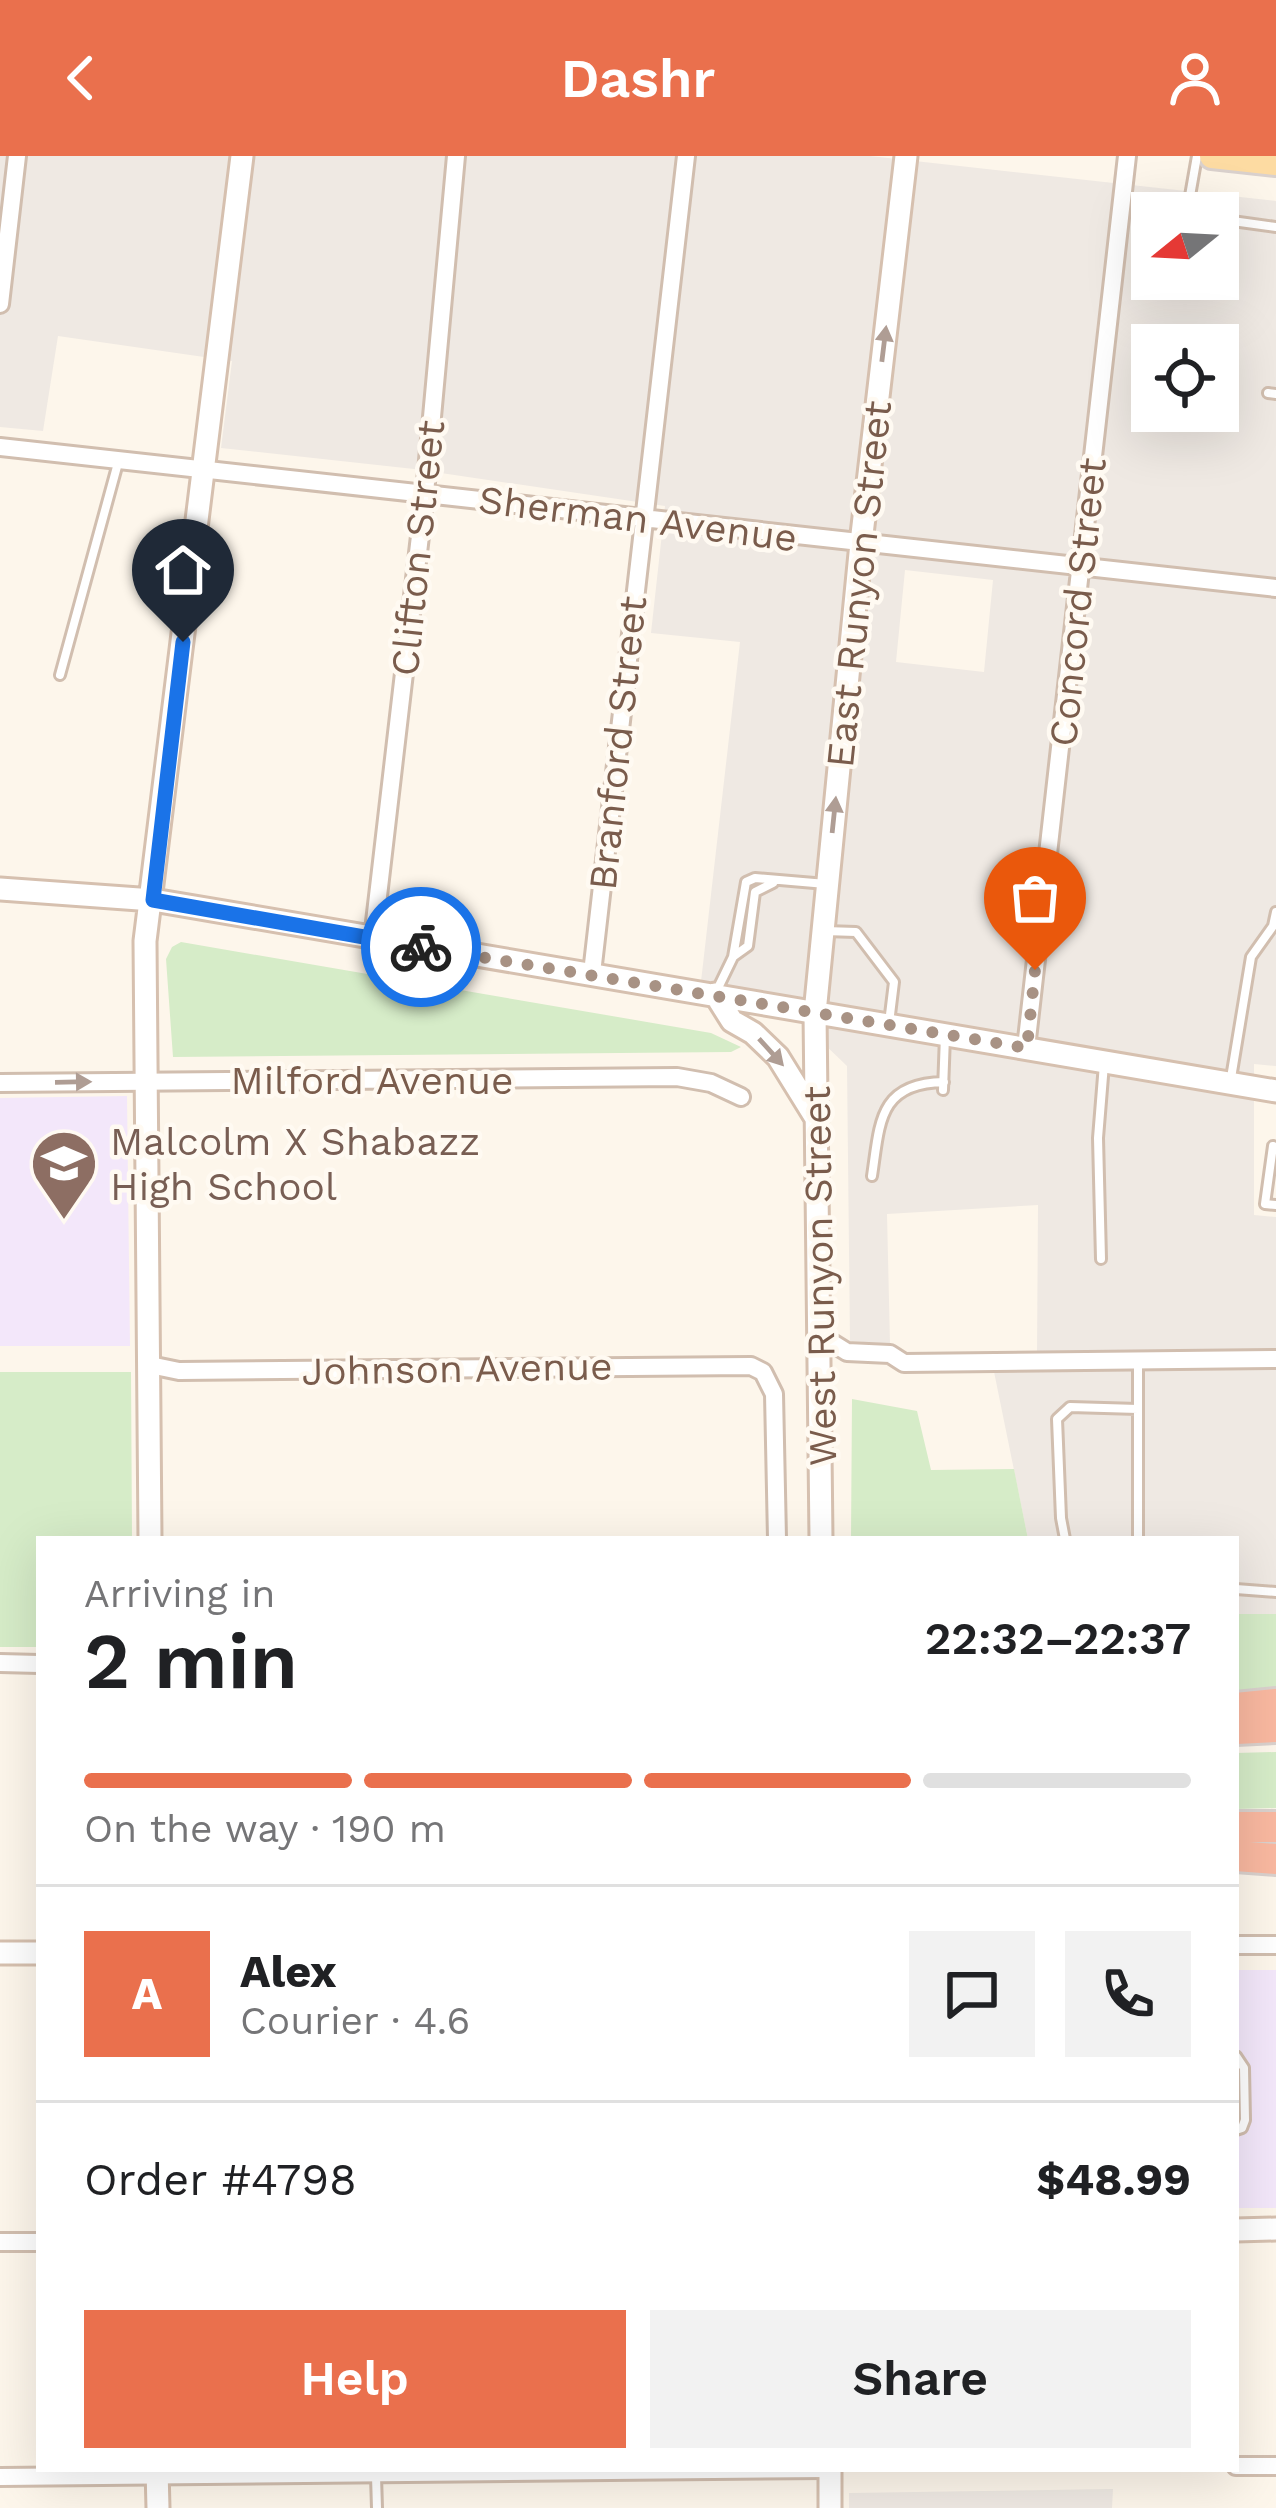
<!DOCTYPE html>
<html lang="en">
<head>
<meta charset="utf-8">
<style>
  body { margin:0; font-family:"Work Sans",sans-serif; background:#f2f2f2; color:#202124; height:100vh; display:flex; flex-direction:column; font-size:45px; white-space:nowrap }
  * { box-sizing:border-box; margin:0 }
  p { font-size:39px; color:#757577 }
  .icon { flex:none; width:66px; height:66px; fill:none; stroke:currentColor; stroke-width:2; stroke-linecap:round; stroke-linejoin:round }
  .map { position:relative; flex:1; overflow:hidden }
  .drawer { position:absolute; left:36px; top:1380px; width:1203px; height:936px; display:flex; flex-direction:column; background:#fff; border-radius:0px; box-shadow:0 12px 48px #0002 }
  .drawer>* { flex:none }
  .needle { width:78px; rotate:252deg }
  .buttons { position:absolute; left:1131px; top:36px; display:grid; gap:24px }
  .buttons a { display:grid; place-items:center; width:108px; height:108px; border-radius:0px; background:#fff; box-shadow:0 12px 48px #0002; font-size:60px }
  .pin { position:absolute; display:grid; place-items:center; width:102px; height:102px; color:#fff; margin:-123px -51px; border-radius:50% 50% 50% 0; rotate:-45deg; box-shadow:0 0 12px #0007 }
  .pin .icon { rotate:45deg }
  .courier { position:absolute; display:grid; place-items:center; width:120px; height:120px; margin:-60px; border:9px solid #1a73e8; border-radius:50%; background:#fff; color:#222; box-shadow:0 3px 15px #0007 }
  .overview em { font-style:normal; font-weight:600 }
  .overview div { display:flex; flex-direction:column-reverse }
  .overview { display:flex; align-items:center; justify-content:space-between; height:204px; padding:0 48px }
  h1 { font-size:78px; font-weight:600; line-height:90px }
  .bar { display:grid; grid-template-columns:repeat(4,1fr); gap:18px 12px; align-content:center; height:144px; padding:0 48px }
  .bar i { height:15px; border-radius:9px; background:#e0e0e0 }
  .bar .current { background:#ea704d }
  .bar p { grid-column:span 4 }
  .line { display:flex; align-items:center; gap:30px; padding:0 48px; border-top:3px solid #e0e0e0 }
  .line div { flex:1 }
  .round { display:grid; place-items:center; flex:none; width:126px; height:126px; border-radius:0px; background:#f2f2f2 }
  .action { display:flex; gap:24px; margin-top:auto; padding:24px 48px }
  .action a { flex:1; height:138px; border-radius:0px; background:#ea704d; color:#fff; font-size:48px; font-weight:600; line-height:138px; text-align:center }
  .action a+a { background:#f2f2f2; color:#202124 }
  header { display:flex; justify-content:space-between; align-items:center; height:156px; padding:0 48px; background:#ea704d; color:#fff; font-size:54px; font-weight:600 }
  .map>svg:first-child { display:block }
</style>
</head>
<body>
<header><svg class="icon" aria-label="back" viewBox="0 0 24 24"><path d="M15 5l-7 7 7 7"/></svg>Dashr<svg class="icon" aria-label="person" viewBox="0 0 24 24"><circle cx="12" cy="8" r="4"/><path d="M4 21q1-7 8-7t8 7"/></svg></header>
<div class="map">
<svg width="1276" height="2352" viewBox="0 0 1276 2352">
  <rect width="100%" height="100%" fill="#fdf6eb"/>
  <path fill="#efe9e3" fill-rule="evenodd" d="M0 0H870L1276 45V910L1254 908V1059L1276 1061V1458H1236V1383H1028L991 1201 1037 1200 1038 1049 887 1058 890 1188 850 1185 847 910 794 859 699 843 740 486 651 477 665 350 414 313 221 292 232 205 58 180 43 275 0 271ZM1152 57H1218V123H1152ZM1152 189H1218V255H1152ZM905 414 993 424 984 516 896 506Z
    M1113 2333 1112 2352H849V2337Z"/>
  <path fill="#f3e7fa" d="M127 940 130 1190H0V942Z
    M1236 1814H1276V2052H1236Z"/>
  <path fill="#d6ecc8" d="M181 786 711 877 741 891 731 896 173 901 166 803 172 791Z
    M0 1216H131L132 1383H39V1491H0Z
    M852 1243 917 1255 931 1314 1014 1313 1028 1383H851Z
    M1236 1458H1276V1537L1236 1541Z
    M1276 1596V1652L1236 1653V1597Z"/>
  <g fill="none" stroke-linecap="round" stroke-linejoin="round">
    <defs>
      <path id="lane" d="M1187 57 1197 0
        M1218 63 1276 71
        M1268 237 1276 238
        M60 519 118 307
        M825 775 856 776 894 826 889 867
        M734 800 748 790 755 736 773 727
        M717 834 733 801 746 726 755 722 826 728
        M1231 922 1251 801 1273 770 1276 756
        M943 934 945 880
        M1273 990 1265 1048 1276 1049
        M872 1020C880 967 878 927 944 926
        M1101 1103 1098 982 1104 908
        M1138 1206V1383
        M1065 1383 1061 1362 1057 1263 1070 1251 1138 1253
        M1236 1433 1276 1436
        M1236 1900 1244 1912 1245 1964 1242 1972 1236 1974
        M376 2320 377 2352"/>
      <path id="street" d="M0 148 17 0
        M0 291 1276 432
        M373 783 425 337 456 0
        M592 817 686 0
        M1026 892 1127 0
        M0 927 677 921 711 927 741 941
        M818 1178 847 1196 890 1198 904 1207 1276 1203
        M150 1209 179 1215 751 1210 763 1216 774 1238 777 1383
        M0 1507 39 1508
        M1236 1789H1276
        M0 2086H39
        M1236 2310H1276
        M0 2321 826 2313"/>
      <path id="secondary" d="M0 733 153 744 1276 935
        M715 838 732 865 753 877 778 901 817 964
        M150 1383 145 785 242 0
        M821 1383 815 857 861 387 906 0
        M0 1797H39
        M1236 2074 1276 2073
        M157 2313 158 2352
        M830 2313V2352"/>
      <path id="primary" d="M1212 0 1276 7"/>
      <path id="highway" d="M1236 1552 1276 1548
        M1236 1573 1276 1571
        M1236 1671H1276
        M1236 1700 1276 1703"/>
    </defs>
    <use href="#lane" stroke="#d1beaf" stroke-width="14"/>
    <use href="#street" stroke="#d1beaf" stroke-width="22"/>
    <use href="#secondary" stroke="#d6c0af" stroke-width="27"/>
    <use href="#primary" stroke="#dad1cd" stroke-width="30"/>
    <use href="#highway" stroke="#dad1cd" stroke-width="36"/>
    <use href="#lane" stroke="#fff" stroke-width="8"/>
    <use href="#street" stroke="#fff" stroke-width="16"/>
    <use href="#secondary" stroke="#fff" stroke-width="21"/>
    <use href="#primary" stroke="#fddba2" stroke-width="24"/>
    <use href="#highway" stroke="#f9b8a0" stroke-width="30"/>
  </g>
  <defs><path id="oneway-solid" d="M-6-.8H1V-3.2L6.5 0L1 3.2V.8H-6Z" transform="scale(3)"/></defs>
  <g fill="#af9d94">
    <use href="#oneway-solid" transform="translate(884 188) rotate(-83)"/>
    <use href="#oneway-solid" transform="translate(834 659) rotate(-84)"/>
    <use href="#oneway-solid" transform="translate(771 896) rotate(48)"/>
    <use href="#oneway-solid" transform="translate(73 926) rotate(-1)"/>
  </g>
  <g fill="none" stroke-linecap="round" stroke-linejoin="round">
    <path stroke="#a89284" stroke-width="12" stroke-dasharray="0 21.6" d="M421 791 1027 892 1035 814"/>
    <path stroke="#1a73e8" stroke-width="15" d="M183 486 153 744 421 791"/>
  </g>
  <defs>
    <symbol id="school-pin" viewBox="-11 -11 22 30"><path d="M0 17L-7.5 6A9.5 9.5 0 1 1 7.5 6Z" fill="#8d6e63" stroke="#fffaf2"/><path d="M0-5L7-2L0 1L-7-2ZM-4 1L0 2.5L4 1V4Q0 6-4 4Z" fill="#fff"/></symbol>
  </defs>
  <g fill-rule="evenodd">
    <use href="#school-pin" x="26" y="969" width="76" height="104"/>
  </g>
  <g text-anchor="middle" stroke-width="9" stroke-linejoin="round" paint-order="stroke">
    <g font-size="39" fill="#7a5c4c" stroke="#fffaf2">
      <text transform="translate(638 362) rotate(7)" y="14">Sherman Avenue</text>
      <text transform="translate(417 392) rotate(-84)" y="14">Clifton Street</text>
      <text transform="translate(858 428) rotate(-84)" y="14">East Runyon Street</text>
      <text transform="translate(1077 446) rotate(-84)" y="14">Concord Street</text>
      <text transform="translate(617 587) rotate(-84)" y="14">Branford Street</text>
      <text x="372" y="938">Milford Avenue</text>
      <text transform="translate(819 1120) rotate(-91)" y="14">West Runyon Street</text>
      <text transform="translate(457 1212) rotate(-1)" y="14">Johnson Avenue</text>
    </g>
    <g font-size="39" fill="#785e54" stroke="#fffaf2" text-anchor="start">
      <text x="110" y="999">Malcolm X Shabazz<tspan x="110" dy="45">High School</tspan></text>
    </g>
  </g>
</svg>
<div class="buttons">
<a><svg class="needle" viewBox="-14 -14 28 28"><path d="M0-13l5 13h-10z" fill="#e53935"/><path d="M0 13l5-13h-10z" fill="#757577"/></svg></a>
<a><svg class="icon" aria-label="locate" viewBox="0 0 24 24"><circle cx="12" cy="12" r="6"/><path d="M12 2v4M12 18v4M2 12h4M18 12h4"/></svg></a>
</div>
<div class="pin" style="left:1035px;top:814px;background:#ea580c"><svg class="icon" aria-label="bag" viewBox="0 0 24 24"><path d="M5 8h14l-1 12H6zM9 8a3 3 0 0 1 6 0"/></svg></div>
<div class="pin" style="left:183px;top:486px;background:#1f2937"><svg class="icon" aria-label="home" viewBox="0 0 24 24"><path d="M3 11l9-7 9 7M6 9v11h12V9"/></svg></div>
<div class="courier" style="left:421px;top:791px"><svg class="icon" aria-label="bike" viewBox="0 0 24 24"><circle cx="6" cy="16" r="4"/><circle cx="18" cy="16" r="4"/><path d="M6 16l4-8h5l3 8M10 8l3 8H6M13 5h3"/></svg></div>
<section class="drawer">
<div class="overview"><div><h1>2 min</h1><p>Arriving in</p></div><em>22:32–22:37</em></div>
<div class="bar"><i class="current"></i><i class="current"></i><i class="current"></i><i></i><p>On the way · 190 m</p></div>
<div class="line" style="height:216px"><b class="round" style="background:#ea704d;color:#fff">A</b><div><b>Alex</b><p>Courier · 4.6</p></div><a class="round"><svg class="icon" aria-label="chat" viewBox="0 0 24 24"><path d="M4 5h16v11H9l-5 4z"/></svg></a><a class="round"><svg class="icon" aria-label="phone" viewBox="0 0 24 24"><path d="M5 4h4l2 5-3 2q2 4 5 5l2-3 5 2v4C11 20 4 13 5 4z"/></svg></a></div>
<div class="line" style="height:156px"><div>Order #4798</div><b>$48.99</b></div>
<div class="action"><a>Help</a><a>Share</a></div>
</section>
</div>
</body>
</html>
